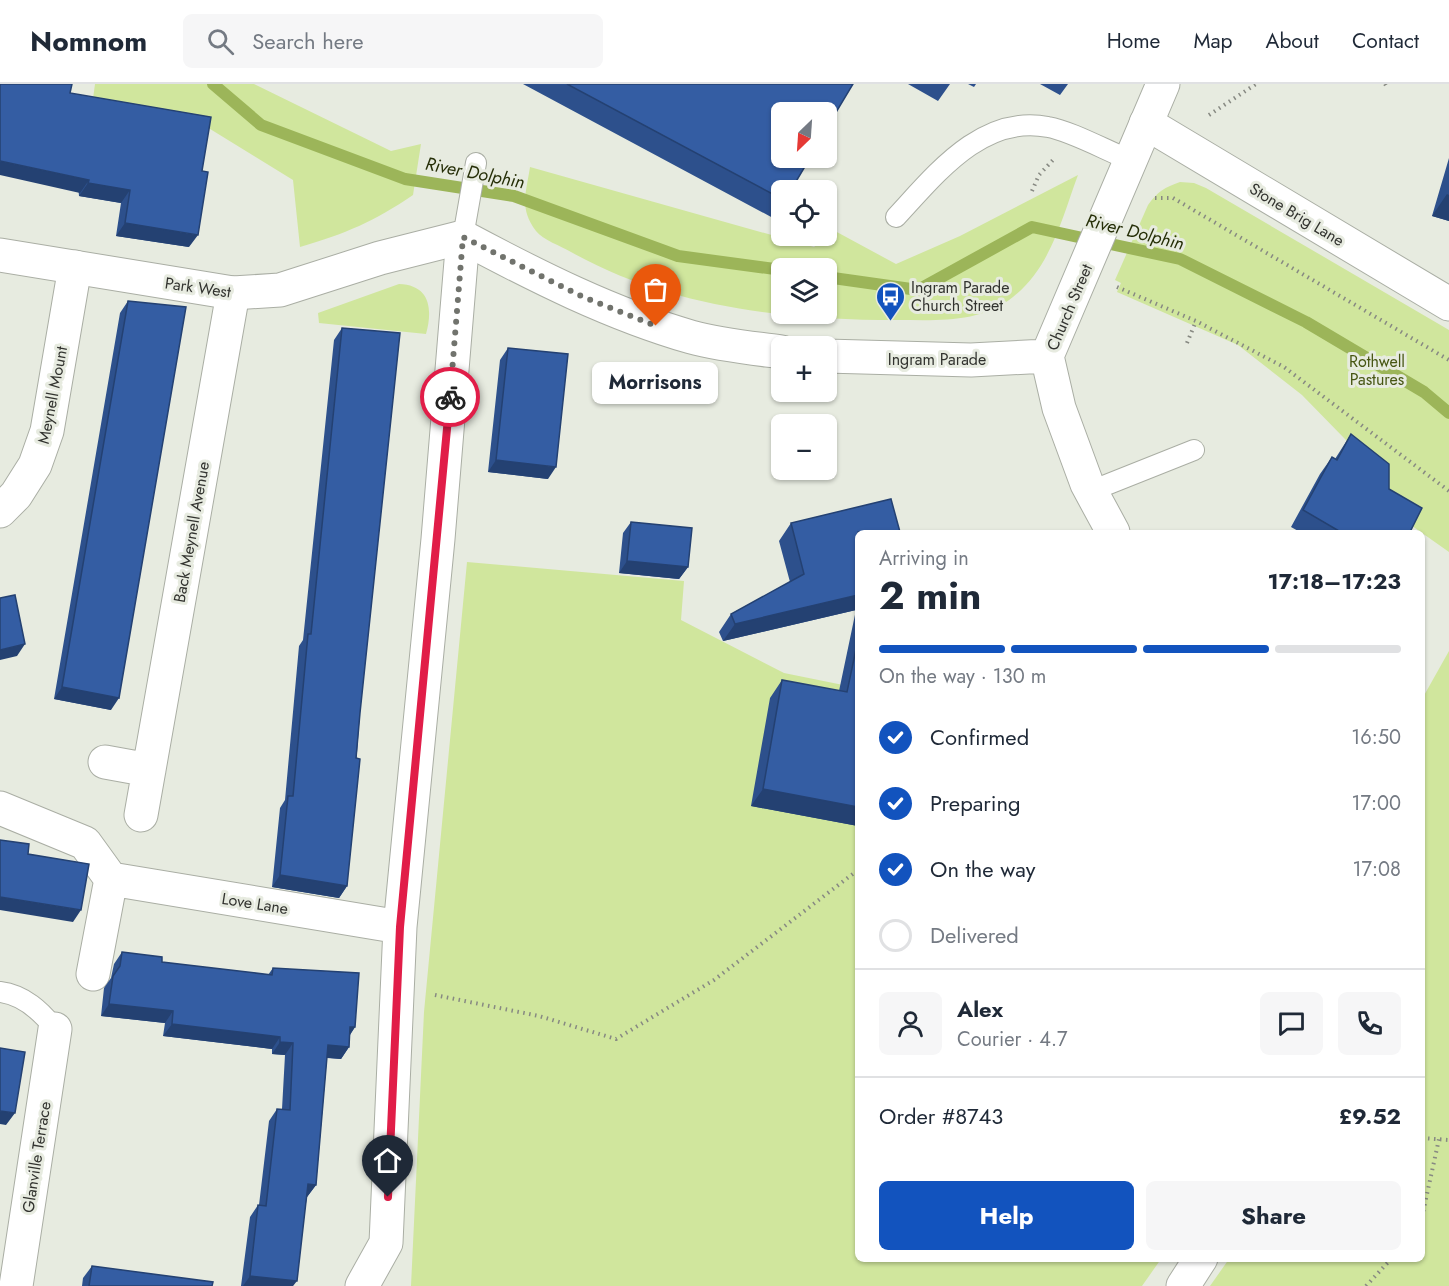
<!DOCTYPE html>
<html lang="en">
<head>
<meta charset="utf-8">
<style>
  body { margin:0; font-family:Jost,sans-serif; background:#f6f6f7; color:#1f2937; height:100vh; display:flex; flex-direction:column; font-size:22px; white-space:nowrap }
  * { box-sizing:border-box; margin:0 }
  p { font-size:20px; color:#747a83 }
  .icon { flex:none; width:33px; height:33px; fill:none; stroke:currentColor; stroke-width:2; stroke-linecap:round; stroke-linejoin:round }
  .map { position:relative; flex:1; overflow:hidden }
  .details { position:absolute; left:855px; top:446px; width:570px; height:732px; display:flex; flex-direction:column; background:#fff; border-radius:9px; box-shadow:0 2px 4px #0004 }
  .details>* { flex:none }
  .needle { width:39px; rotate:205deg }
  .controls { position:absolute; left:771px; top:18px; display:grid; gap:12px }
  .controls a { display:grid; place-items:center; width:66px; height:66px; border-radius:9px; background:#fff; box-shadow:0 2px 4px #0004; font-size:30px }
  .pin { position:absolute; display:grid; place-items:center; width:51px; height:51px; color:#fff; margin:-62px -26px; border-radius:50% 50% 50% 0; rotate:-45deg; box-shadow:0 0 6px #0007 }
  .pin .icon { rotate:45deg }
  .courier { position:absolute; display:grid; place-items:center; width:60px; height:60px; margin:-30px; border:4px solid #e11d48; border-radius:50%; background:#fff; color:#222; box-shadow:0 2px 8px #0007 }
  .bubble { position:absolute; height:42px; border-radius:9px; background:#fff; box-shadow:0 2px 4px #0004; font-size:20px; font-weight:700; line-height:42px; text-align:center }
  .overview em { font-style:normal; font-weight:700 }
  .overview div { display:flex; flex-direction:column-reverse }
  .overview { display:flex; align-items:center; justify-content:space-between; height:102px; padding:0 24px }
  h1 { font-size:39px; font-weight:700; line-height:45px }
  .bar { display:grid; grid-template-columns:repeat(4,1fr); gap:9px 6px; align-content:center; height:72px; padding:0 24px }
  .bar i { height:8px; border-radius:4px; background:#e0e1e3 }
  .bar .on { background:#1253be }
  .bar p { grid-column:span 4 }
  .line { display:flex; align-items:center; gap:15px; padding:0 24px; border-top:2px solid #e0e1e3 }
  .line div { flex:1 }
  .round { display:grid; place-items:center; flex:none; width:63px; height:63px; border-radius:9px; background:#f6f6f7 }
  ol { padding:0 24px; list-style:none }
  li { display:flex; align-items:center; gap:18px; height:66px }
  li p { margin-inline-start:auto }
  li .icon { padding:6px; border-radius:50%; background:#1253be; color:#fff; stroke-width:4 }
  li:last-child { color:#747a83 }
  li i { width:33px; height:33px; border:3px solid #e0e1e3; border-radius:50% }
  .button { display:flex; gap:12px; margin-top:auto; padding:12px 24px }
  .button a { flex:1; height:69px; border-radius:9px; background:#1253be; color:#fff; font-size:24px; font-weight:700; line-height:69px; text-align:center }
  .button a+a { background:#f6f6f7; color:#1f2937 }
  header { display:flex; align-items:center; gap:36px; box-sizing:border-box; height:84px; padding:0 30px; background:#fff; border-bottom:2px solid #e0e1e3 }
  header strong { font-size:28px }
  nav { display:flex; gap:33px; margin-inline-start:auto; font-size:21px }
  .search { width:420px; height:54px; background:#f6f6f7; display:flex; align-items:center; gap:15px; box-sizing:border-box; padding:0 21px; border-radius:9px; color:#747a83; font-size:22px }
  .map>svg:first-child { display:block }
</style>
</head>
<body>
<header>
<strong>Nomnom</strong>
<div class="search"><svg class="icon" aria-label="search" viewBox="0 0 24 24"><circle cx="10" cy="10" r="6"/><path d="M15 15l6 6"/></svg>Search here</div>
<nav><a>Home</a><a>Map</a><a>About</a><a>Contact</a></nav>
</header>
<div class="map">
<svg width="1449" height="1202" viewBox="0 0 1449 1202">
  <rect width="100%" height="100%" fill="#e7ebe0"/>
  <path fill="#d0e69d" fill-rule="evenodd" d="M95 0H254L391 67 421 60 413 111C375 137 345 150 300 163L293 96 202 40 92 22Z
    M530 83 814 163 835 147 896 180 960 152 1078 91C1062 134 1051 183 1013 213 979 240 936 236 896 236 785 236 669 223 571 168 561 162 543 156 536 147 519 124 526 110 530 83ZM826 184V230H782V184Z
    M1180 98 1194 99 1206 104 1449 246V468L1381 420 1385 396 1302 311 1238 261 1117 208 1121 199 1115 196 1148 121C1157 108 1165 103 1180 98Z
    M399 200C430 201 433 225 426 250L319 239 318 229Z
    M467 478 684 497 681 536 784 589 858 604V1174L1161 1175 1142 1202H411L424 928Z
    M1449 567V1202H1210L1229 1175 1422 1174V615Z"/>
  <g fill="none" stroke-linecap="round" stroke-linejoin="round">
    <path stroke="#9cb559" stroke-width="12" d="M213 0 261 41 405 95 514 112 678 172 782 186
      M826 193 918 206 1032 143 1180 175 1306 238 1424 308 1449 329"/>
    <defs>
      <path id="lane" d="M896 133C936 90 982 30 1048 43 1071 47 1107 67 1130 76
        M463 153 476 79
        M1091 407 1194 366
        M0 908C24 911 41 927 55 945"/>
      <path id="street" d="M1146 39 1449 220
        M0 427 16 411 35 381 47 347 75 183
        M105 678 149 686
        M0 724 85 759 111 795 400 843
        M141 731 233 209
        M93 890 111 795
        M16 1202 55 945
        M362 1202 386 1159 400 843 438 455 463 153"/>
      <path id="secondary" d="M0 171 233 209 280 206 380 174 463 153C536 192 611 230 691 253 720 261 751 264 782 268
        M826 272 971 276 1047 272
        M1113 448 1087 400 1059 324 1047 272 1163 0
        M1183 1202 1201 1174"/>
    </defs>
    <use href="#lane" stroke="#aaaea4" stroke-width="22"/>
    <use href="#street" stroke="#aaaea4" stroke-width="35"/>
    <use href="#secondary" stroke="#aaaea4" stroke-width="35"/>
    <path stroke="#878982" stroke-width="4" stroke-dasharray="1.5 4.5" stroke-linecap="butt" d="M1385 0 1387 3
      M1209 31 1256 0
      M1032 107 1039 91 1053 76
      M1155 114H1173L1449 276
      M1117 203 1196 237 1284 283 1449 407
      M1187 259 1196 237
      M435 911 539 932 616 955 714 896 858 786
      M1422 1054 1449 1056
      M1422 1133 1439 1055
      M1366 1202 1392 1174"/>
    <use href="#lane" stroke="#fff" stroke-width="20"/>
    <use href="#street" stroke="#fff" stroke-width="33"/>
    <use href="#secondary" stroke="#fff" stroke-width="33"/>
  </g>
  <path fill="#2d508c" d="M523 0H853L782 106V122L773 134Z
    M908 0H950L938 17Z
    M968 0H976L974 3Z
    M1040 0H1068L1060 11Z
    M70 9 189 163 116 152 121 119 79 112Z
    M1449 74V137L1432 132Z
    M128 217 111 626 54 615 120 229Z
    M342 244 360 629 347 802 339 814 272 803 280 724 285 716 299 562 303 556 334 256Z
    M508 264 548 395 488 388 500 276Z
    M1351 350 1389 405 1410 448H1300L1291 443 1320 390 1332 373 1335 375Z
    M631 438 688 483 679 495 619 489 623 449Z
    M791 439 858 448V742L751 722 770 614 782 596 839 607 856 526 723 557 719 548 731 530 790 498 779 457Z
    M122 868 162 878 268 891 273 884 355 943 350 951 349 963 341 975 327 974 316 1101 307 1113 293 1202H241L250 1133 258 1121H259L269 1037 277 1025H282L285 971 272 970V965L163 952 165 939 101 932 104 904 111 894 114 880Z
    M92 1182 212 1202H82L83 1194Z"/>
  <path fill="#244172" d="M0 77 89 96 80 109 0 91Z
    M88 99 130 106 121 119 79 112Z
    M1447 110 1449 111V137L1432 132Z
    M125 139 198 151 189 163 116 152Z
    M496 376 556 383 548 395 488 388Z
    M627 477 688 483 679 495 619 489Z
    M858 511V523L856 526 723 557 735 540Z
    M25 560 17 572 0 576V566Z
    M62 603 119 614 111 626 54 615Z
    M763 705 858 723V742L751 722Z
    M280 791 347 802 339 814 272 803Z
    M0 813 81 826 73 838 0 826Z
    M109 920 173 927 165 939 101 932Z
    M172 940 280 953 272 965 163 952Z
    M350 943H355L347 955Z
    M280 958 293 959 285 971 272 970Z
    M328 961 349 963 341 975 319 973Z
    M0 1027 15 1029 6 1041 0 1040Z
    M308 1100 316 1101 307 1113Z
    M250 1192 297 1197 293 1202H243Z"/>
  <path fill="#345da3" stroke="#244172" stroke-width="1.5" d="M0 0H72L70 9 211 33 202 87 208 88 198 151 125 139 130 106 88 99 89 96 0 77Z
    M567 0H853L826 45V28H782V74H810L791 106H782V115Z
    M128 217 186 223 119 614 62 603Z
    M342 244 400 249 360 629 356 674 360 675 347 802 280 791 288 712H293L308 550H311Z
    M508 264 568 270 556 383 496 376Z
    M1351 350 1389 380V405L1422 424 1410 448H1338L1339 447 1303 426 1332 373 1337 376Z
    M891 415 900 448H858V511L735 540 731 530 804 490 791 439Z
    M631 438 692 444 688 483 627 477Z
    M15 511 25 560 0 566V514Z
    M858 556V723L763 705 782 596 847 608Z
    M0 756 29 760 28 770 89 780 81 826 0 813Z
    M122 868 162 873V878L272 891 273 884 359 889 355 943H350L349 963 328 961 316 1101 308 1100 297 1197 250 1192 258 1121 266 1122 277 1025 290 1026 293 959 280 958V953L172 940 173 927 109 920 113 892 120 882Z
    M0 964 25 968 15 1029 0 1027Z
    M92 1182 213 1198 212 1202H89Z"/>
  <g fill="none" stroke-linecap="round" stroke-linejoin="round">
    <path stroke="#71736d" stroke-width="6" stroke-dasharray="0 10.8" d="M450 313 463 153 583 213 656 242"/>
    <path stroke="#e11d48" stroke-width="8" d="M388 1113 400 843 450 313"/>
  </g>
  <defs>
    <symbol id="bus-pin" viewBox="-11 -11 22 30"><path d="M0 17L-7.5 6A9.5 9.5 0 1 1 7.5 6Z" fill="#1253be" stroke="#e7ebe0"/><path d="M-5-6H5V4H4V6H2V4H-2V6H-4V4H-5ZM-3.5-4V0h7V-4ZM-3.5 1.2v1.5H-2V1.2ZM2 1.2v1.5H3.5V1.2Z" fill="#fff"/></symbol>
  </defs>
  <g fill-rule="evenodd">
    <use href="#bus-pin" x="874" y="196" width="33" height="45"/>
  </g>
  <g text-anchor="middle" stroke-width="6" stroke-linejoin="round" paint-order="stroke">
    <g font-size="16" fill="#32332f" stroke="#e7ebe0">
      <text transform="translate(1297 130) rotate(31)" y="6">Stone Brig Lane</text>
      <text transform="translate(198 203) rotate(8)" y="6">Park West</text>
      <text transform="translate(1069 223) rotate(-67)" y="6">Church Street</text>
      <text x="937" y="281">Ingram Parade</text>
      <text transform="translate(52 311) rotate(-79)" y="6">Meynell Mount</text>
      <text transform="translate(191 448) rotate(-80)" y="6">Back Meynell Avenue</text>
      <text transform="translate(255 819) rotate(9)" y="6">Love Lane</text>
      <text transform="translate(36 1073) rotate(-81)" y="6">Glanville Terrace</text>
    </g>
    <g font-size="16" fill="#32332f" stroke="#e7ebe0" text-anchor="start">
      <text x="911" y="209">Ingram Parade<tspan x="911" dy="18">Church Street</tspan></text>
    </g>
    <g font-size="16" fill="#475613" stroke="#e7ebe0">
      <text x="1377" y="283">Rothwell<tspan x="1377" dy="18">Pastures</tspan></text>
    </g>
    <g font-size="18" font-style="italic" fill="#262f08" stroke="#e7ebe0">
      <text transform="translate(475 89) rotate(11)" y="6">River Dolphin</text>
      <text transform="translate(1135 148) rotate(14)" y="6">River Dolphin</text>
    </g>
  </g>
</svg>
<div class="controls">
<a><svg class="needle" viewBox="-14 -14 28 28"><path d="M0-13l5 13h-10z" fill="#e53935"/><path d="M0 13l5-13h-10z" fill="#747a83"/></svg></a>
<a><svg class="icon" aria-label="locate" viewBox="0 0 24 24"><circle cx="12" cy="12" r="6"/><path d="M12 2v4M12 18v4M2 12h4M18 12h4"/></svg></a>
<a><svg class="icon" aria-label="layers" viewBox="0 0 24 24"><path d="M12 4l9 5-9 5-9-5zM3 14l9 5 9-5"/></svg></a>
<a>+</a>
<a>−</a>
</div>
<div class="pin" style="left:656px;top:242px;background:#ea580c"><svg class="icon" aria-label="bag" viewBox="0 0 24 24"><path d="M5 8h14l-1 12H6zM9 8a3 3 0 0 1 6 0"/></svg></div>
<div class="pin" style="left:388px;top:1113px;background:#1f2937"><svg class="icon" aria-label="home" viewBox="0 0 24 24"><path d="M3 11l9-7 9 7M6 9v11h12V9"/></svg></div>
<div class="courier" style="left:450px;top:313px"><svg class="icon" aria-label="bike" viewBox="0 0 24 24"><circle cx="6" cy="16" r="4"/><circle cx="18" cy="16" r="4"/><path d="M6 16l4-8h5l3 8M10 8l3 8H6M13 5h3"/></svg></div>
<div class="bubble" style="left:592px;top:278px;width:126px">Morrisons</div>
<section class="details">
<div class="overview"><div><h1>2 min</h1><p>Arriving in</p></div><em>17:18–17:23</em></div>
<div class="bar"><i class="on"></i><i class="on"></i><i class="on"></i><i></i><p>On the way · 130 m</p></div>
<ol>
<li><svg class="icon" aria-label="check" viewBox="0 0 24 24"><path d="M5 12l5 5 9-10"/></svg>Confirmed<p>16:50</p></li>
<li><svg class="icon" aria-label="check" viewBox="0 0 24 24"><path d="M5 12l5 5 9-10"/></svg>Preparing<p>17:00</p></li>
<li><svg class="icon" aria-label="check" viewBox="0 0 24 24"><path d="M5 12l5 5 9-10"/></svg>On the way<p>17:08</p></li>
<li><i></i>Delivered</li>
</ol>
<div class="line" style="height:108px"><a class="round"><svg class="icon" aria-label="person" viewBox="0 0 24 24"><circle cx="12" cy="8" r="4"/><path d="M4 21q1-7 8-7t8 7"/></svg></a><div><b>Alex</b><p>Courier · 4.7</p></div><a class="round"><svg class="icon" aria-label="chat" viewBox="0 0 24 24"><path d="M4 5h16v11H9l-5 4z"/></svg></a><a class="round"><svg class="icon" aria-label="phone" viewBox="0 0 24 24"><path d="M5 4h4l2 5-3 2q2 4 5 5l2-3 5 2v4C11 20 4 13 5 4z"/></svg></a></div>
<div class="line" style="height:78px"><div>Order #8743</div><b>£9.52</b></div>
<div class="button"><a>Help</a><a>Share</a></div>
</section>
</div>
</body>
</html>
